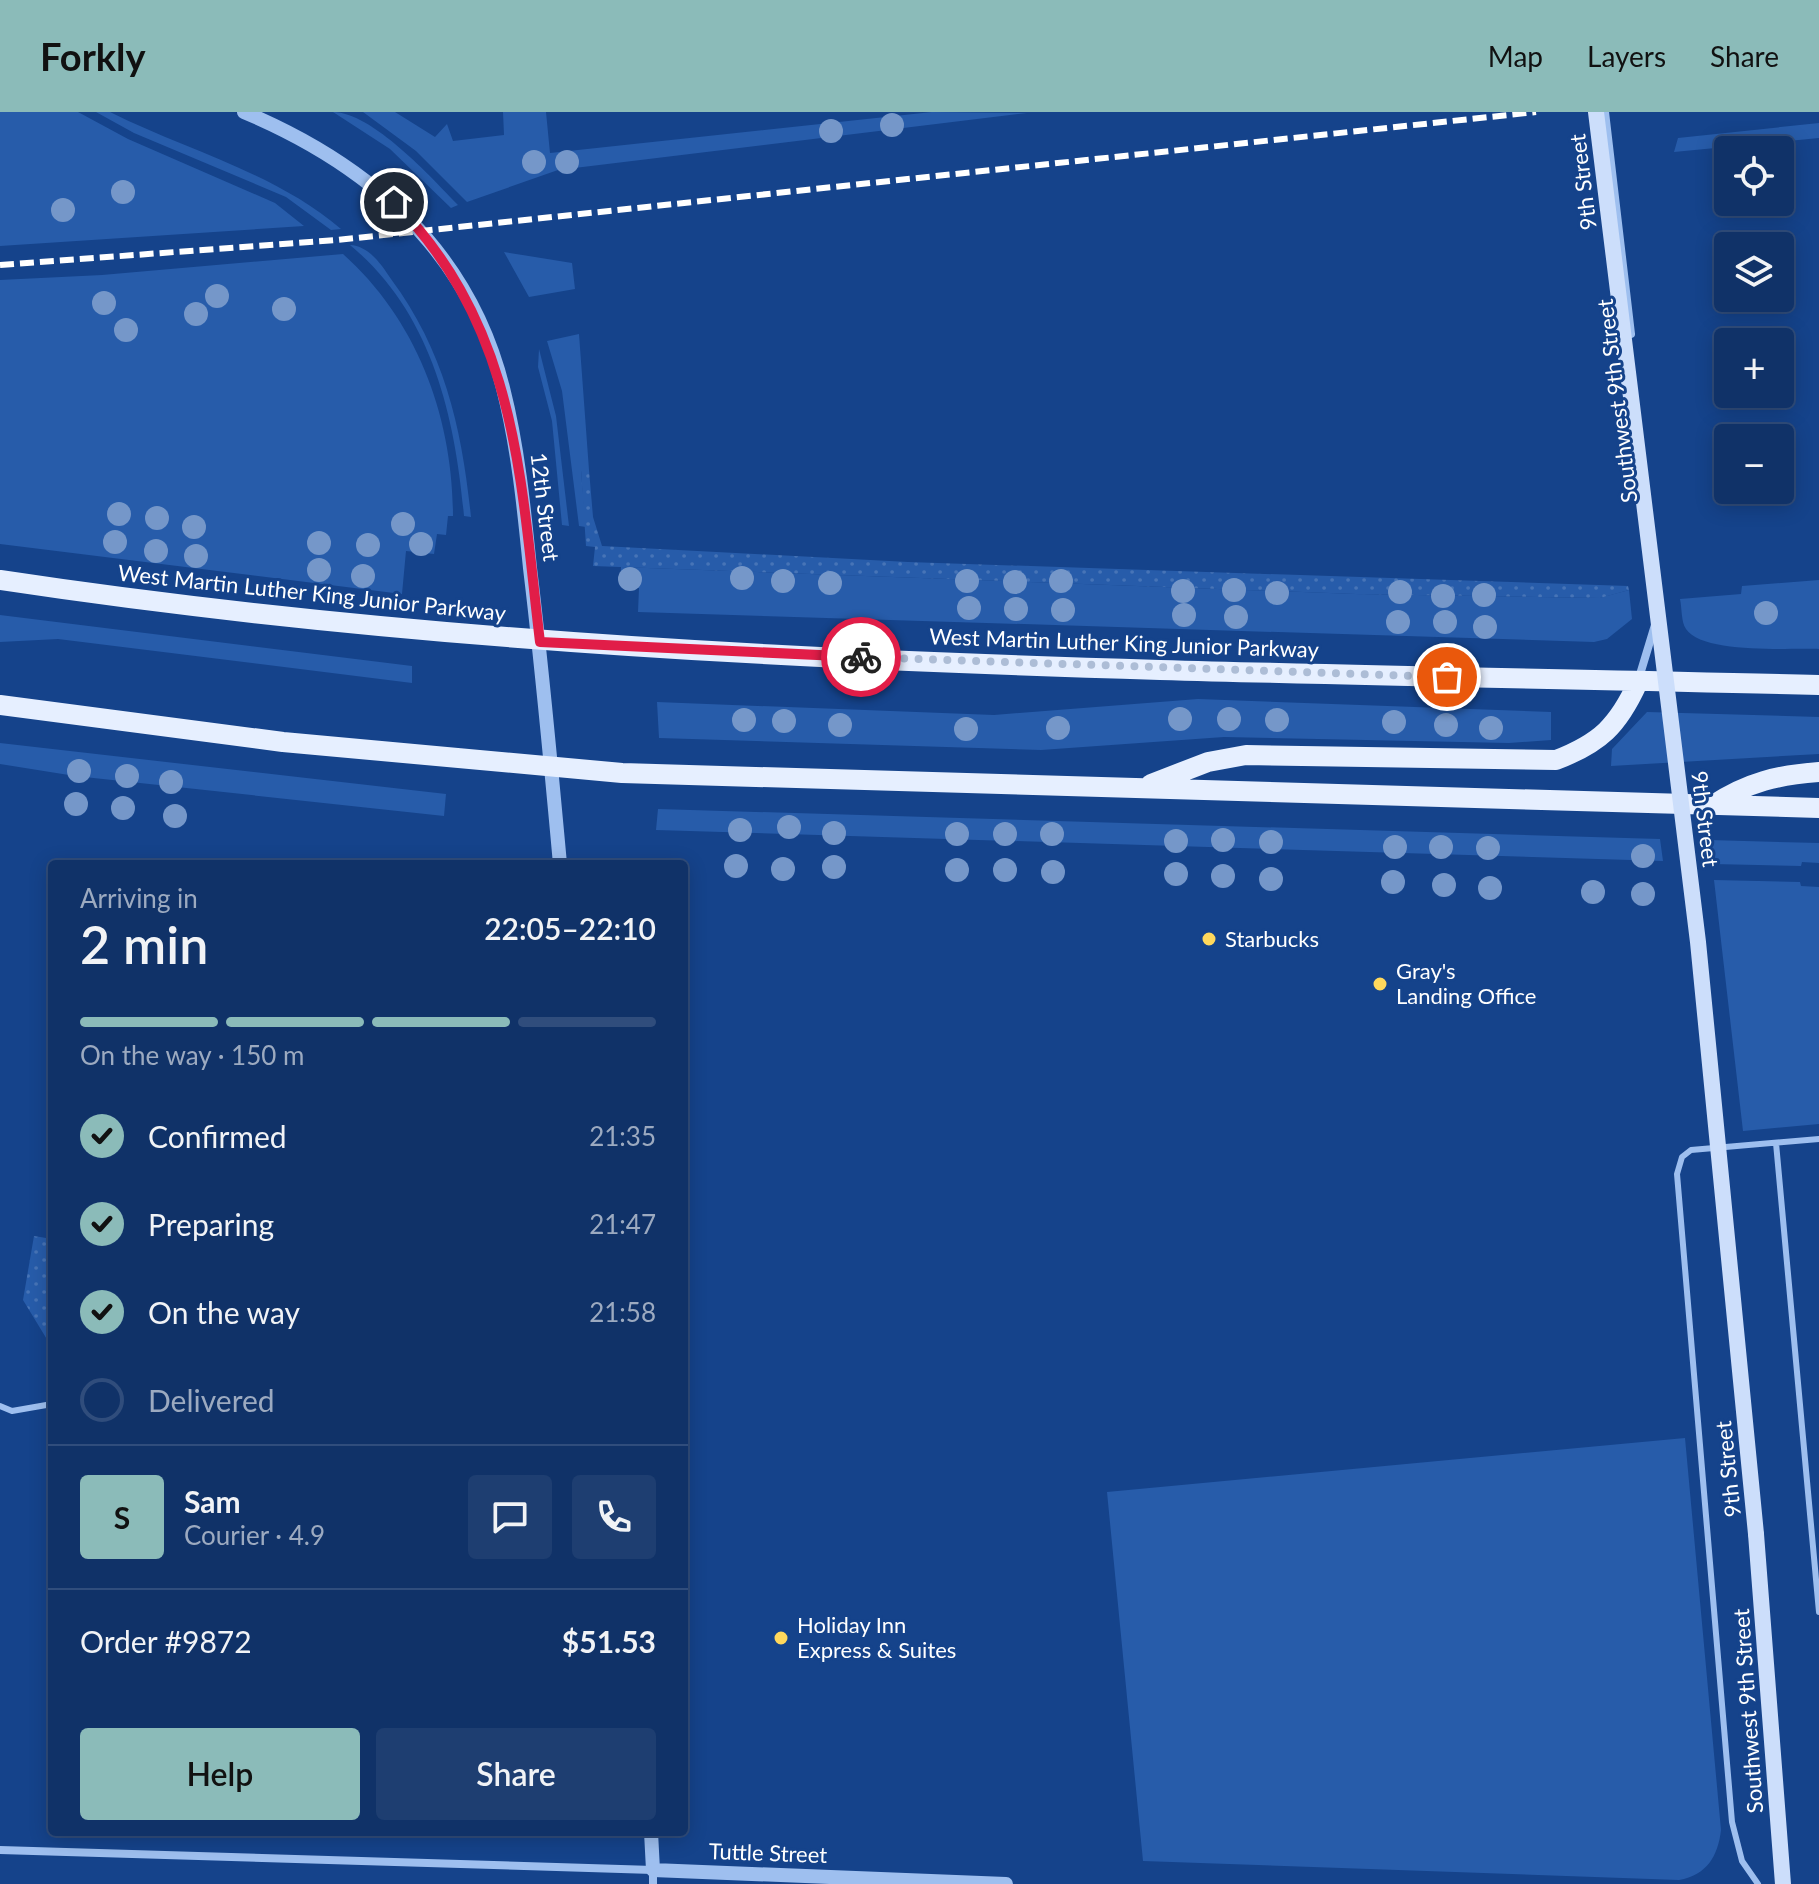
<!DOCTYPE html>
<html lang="en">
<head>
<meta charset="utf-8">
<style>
  body { margin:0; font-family:Lato,sans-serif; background:#1e3e71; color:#f1f3f6; height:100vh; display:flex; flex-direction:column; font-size:30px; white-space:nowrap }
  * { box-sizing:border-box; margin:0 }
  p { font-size:26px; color:#9caac0 }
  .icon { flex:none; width:44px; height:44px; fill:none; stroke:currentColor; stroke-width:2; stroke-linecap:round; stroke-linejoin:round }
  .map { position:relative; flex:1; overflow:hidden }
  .side { position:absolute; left:48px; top:748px; width:640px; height:976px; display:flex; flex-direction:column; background:#103268; border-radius:8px; box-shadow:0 4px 20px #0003,0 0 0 2px #304d7c }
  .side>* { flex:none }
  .tools { position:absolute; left:1714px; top:24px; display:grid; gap:16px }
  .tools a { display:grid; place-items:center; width:80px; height:80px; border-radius:8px; background:#103268; box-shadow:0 4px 20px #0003,0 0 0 2px #304d7c; font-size:40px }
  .pin { position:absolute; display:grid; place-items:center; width:68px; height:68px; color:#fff; margin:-34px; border:4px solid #fff; border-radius:50%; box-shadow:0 2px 8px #0007 }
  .courier { position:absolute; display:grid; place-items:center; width:80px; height:80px; margin:-40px; border:6px solid #e11d48; border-radius:50%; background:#fff; color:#222; box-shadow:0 2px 10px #0007 }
  .head em { font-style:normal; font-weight:600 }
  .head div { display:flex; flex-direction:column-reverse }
  .head { display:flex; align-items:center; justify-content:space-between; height:136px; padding:0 32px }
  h1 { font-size:52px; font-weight:600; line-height:60px }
  .bar { display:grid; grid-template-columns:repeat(4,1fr); gap:12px 8px; align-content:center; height:96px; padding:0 32px }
  .bar i { height:10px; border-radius:6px; background:#304d7c }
  .bar .selected { background:#8bbbb9 }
  .bar p { grid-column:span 4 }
  .line { display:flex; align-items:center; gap:20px; padding:0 32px; border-top:2px solid #304d7c }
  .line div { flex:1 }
  .round { display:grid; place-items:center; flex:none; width:84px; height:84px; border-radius:8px; background:#1e3e71 }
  ol { padding:0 32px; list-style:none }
  li { display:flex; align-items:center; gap:24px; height:88px }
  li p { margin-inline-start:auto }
  li .icon { padding:8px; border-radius:50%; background:#8bbbb9; color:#111; stroke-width:4 }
  li:last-child { color:#9caac0 }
  li i { width:44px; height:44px; border:4px solid #304d7c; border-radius:50% }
  .primary-button { display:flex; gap:16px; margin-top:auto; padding:16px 32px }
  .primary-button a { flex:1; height:92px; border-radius:8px; background:#8bbbb9; color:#111; font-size:32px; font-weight:600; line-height:92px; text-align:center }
  .primary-button a+a { background:#1e3e71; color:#f1f3f6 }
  header { display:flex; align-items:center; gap:48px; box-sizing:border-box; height:112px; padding:0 40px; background:#8bbbb9; color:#111 }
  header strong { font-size:38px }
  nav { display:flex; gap:44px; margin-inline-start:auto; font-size:28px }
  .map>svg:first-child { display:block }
</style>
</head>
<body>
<header>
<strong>Forkly</strong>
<nav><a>Map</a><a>Layers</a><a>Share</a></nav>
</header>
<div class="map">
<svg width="1819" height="1772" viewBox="0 0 1819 1772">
  <defs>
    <pattern id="park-dots" width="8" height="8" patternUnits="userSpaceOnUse" patternTransform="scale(2)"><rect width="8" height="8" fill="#275caa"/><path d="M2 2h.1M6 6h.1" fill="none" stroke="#4774b7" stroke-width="1.8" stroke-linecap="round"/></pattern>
  </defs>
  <rect width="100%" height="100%" fill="#15438b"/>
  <path fill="#275caa" d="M0 0H78L128 27 275 91 304 114 0 134Z
    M96 0H110C188 39 274 60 341 117L331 118 286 85 134 21Z
    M333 0C372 0 432 66 458 93L451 96 390 37Z
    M363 0H395L435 25 447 12 453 29 504 23 503 0H546L550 41 932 0 1027 1 558 58 467 90 416 39Z
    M1819 11V26L1674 40 1678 26Z
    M350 133C369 134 381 152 391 167 445 240 462 317 471 405L464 404C455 304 432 201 350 133Z
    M504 140 572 151 575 177 529 185Z
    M343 142C417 208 453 305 453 404H448L446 423 437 422 434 442 406 439 402 482 0 432V168L102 163Z
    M579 222 589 358 581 359 586 415 579 414 562 279 547 229Z
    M539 237 556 304 569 414 562 413 552 309 538 255Z
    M621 455 1356 482 1599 486 1629 478 1632 507 1607 527 1594 530 638 500 639 476 620 474Z
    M1819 468V537C1790 536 1702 542 1686 517 1681 510 1682 496 1680 487L1741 482 1742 474Z
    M0 503 412 554V571L58 527 0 530Z
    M1198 587 1551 600V628L1509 631 1224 625 1041 638 659 626 657 590 994 603Z
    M1647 600 1819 605V642L1611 654 1612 637Z
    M0 631 446 682 444 704 75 664 0 652Z
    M658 697 1660 727 1663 749 656 718Z
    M1709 728 1819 731V751L1802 750 1801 754 1712 752Z
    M1714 768 1800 770 1801 774 1819 775V1012L1743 1019Z
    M1685 1326 1721 1718C1718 1744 1707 1763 1679 1768L1143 1749 1107 1380Z"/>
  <path fill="url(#park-dots)" d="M581 358H589L593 405 602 434 908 450 1628 474 1629 478 1600 486 1356 482 593 454 595 435 586 434Z
    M34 1124 52 1127V1228L48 1229 23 1188Z"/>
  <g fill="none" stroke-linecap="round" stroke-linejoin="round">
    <path stroke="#9ebfef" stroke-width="6" d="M1776 1031 1819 1500
      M0 1294 12 1299 52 1292
      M1758 1772 1742 1749 1732 1710 1677 1062 1682 1045 1691 1038 1819 1027"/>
    <path stroke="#9ebfef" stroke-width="8" d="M1605 0 1631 222
      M1638 569 1655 513
      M0 1738 653 1758V1772"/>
    <path stroke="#9ebfef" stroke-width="14" d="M244 0C370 53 469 139 503 276 518 335 524 396 530 456 542 555 551 653 560 752
      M651 1720 653 1758 1006 1772"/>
    <path stroke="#ccdefb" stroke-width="16" d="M1756 1422 1783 1772"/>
    <path stroke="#e6efff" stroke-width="20" d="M0 468C601 559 1212 558 1819 573
      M0 593 283 630 622 661 1819 696
      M1151 672 1208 650 1246 643 1556 648C1600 631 1618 614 1638 570
      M1713 693C1748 670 1778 663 1819 660"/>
    <path stroke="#fff" stroke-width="6" stroke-dasharray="14 6" stroke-linecap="butt" d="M0 153 337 128 1536 0"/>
    <path stroke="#ccdefb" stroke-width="16" d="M1596 0 1698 830 1756 1422"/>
  </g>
  <g fill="#7597c9">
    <circle cx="892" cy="13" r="12"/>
    <circle cx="831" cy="19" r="12"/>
    <circle cx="534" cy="50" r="12"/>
    <circle cx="567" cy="50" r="12"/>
    <circle cx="123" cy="80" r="12"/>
    <circle cx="63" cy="98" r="12"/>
    <circle cx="217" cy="184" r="12"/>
    <circle cx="104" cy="191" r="12"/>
    <circle cx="284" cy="197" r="12"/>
    <circle cx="196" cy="202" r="12"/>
    <circle cx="126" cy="218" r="12"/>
    <circle cx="119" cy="402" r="12"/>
    <circle cx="157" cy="406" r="12"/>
    <circle cx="403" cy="412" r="12"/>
    <circle cx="194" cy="415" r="12"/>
    <circle cx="115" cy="430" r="12"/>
    <circle cx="319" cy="431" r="12"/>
    <circle cx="421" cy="432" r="12"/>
    <circle cx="368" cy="433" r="12"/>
    <circle cx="156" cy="439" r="12"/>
    <circle cx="196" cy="444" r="12"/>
    <circle cx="319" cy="458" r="12"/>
    <circle cx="363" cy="464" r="12"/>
    <circle cx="742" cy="466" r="12"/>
    <circle cx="630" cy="467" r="12"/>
    <circle cx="783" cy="469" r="12"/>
    <circle cx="967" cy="469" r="12"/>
    <circle cx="1061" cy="469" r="12"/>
    <circle cx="1015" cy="470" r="12"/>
    <circle cx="830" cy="471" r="12"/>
    <circle cx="1234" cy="478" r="12"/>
    <circle cx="1183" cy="479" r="12"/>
    <circle cx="1400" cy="480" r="12"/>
    <circle cx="1277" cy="481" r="12"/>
    <circle cx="1484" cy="483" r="12"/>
    <circle cx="1443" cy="484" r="12"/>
    <circle cx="969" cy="496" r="12"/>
    <circle cx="1016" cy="497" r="12"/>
    <circle cx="1063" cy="498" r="12"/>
    <circle cx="1766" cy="501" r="12"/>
    <circle cx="1184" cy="503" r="12"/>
    <circle cx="1236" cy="505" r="12"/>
    <circle cx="1398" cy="510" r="12"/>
    <circle cx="1445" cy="510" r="12"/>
    <circle cx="1485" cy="515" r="12"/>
    <circle cx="1180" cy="607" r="12"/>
    <circle cx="1229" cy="607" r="12"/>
    <circle cx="744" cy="608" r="12"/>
    <circle cx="1277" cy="608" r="12"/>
    <circle cx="784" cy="609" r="12"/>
    <circle cx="1394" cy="610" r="12"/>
    <circle cx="840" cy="613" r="12"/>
    <circle cx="1446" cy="613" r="12"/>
    <circle cx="1058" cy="616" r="12"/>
    <circle cx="1491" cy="616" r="12"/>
    <circle cx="966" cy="617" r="12"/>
    <circle cx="79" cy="659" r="12"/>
    <circle cx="127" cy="664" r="12"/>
    <circle cx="171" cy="670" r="12"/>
    <circle cx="76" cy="692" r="12"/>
    <circle cx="123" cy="696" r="12"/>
    <circle cx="175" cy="704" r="12"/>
    <circle cx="789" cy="715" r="12"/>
    <circle cx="740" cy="718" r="12"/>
    <circle cx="834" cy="721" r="12"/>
    <circle cx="957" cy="722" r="12"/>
    <circle cx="1005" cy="722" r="12"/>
    <circle cx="1052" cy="722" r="12"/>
    <circle cx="1223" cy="728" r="12"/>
    <circle cx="1176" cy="729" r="12"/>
    <circle cx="1271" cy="730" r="12"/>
    <circle cx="1395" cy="735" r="12"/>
    <circle cx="1441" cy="735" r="12"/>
    <circle cx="1488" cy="736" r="12"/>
    <circle cx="1643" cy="744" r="12"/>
    <circle cx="736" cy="754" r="12"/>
    <circle cx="834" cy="755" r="12"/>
    <circle cx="783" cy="757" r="12"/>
    <circle cx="957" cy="758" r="12"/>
    <circle cx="1005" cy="758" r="12"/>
    <circle cx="1053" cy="760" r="12"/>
    <circle cx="1176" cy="762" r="12"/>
    <circle cx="1223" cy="764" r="12"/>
    <circle cx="1271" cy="767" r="12"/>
    <circle cx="1393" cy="770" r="12"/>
    <circle cx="1444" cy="773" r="12"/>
    <circle cx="1490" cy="776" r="12"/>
    <circle cx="1593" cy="780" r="12"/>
    <circle cx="1643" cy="782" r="12"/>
  </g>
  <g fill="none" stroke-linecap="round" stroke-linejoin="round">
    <path stroke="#adbdd6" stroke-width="8" stroke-dasharray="0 14.4" d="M861 545 1447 565"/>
    <path stroke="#e11d48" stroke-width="10" d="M394 90C518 216 520 365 540 530L861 545"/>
  </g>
  <g fill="#ffd85c" stroke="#15438b" stroke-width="3">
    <circle cx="1209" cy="827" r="8"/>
    <circle cx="1380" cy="872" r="8"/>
    <circle cx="781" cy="1526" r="8"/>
  </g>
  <g text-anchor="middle" stroke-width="6" stroke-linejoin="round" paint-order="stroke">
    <g font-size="22" fill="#fff" stroke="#15438b">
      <text transform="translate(1583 70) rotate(-97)" y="8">9th Street</text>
      <text transform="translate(1617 289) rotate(-97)" y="8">Southwest 9th Street</text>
      <text transform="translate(545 395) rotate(83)" y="8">12th Street</text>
      <text transform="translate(312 481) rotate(6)" y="8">West Martin Luther King Junior Parkway</text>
      <text transform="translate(1124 531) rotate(2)" y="8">West Martin Luther King Junior Parkway</text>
      <text transform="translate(1705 707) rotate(83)" y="8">9th Street</text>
      <text transform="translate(1728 1357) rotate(-96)" y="8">9th Street</text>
      <text transform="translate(1748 1599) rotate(-94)" y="8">Southwest 9th Street</text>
      <text transform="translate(768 1741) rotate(2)" y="8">Tuttle Street</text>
    </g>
    <g font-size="22" fill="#fff" stroke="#15438b" text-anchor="start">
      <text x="1225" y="835">Starbucks</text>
      <text x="1396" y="867">Gray's<tspan x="1396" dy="25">Landing Office</tspan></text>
      <text x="797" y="1521">Holiday Inn<tspan x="797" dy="25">Express &amp; Suites</tspan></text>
    </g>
  </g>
</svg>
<div class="tools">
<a><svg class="icon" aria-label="locate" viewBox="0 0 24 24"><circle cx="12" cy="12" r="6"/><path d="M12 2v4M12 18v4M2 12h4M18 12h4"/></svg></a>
<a><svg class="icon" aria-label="layers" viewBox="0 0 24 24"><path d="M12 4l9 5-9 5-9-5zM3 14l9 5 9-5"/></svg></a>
<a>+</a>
<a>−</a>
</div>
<div class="pin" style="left:1447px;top:565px;background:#ea580c"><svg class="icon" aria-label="bag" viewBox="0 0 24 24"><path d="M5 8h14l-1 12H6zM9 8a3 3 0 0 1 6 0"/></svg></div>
<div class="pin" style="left:394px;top:90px;background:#1f2937"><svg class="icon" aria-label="home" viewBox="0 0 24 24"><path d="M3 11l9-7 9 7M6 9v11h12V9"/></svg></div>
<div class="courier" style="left:861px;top:545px"><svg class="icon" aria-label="bike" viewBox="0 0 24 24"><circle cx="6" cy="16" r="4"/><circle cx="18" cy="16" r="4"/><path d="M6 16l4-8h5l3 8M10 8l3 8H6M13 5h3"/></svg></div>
<section class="side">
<div class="head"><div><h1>2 min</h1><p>Arriving in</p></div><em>22:05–22:10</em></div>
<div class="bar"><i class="selected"></i><i class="selected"></i><i class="selected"></i><i></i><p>On the way · 150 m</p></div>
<ol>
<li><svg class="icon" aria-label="check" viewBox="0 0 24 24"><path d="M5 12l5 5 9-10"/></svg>Confirmed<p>21:35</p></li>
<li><svg class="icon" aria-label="check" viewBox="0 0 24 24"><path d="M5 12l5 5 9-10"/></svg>Preparing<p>21:47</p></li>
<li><svg class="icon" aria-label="check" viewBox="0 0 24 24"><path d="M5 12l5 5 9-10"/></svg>On the way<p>21:58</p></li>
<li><i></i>Delivered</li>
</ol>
<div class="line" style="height:144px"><b class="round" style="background:#8bbbb9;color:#111">S</b><div><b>Sam</b><p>Courier · 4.9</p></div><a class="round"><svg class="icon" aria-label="chat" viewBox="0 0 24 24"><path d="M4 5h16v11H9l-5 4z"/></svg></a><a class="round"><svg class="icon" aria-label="phone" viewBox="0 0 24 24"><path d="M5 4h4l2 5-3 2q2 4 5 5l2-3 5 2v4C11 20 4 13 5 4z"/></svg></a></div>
<div class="line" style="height:104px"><div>Order #9872</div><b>$51.53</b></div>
<div class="primary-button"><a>Help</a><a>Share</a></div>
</section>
</div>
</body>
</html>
